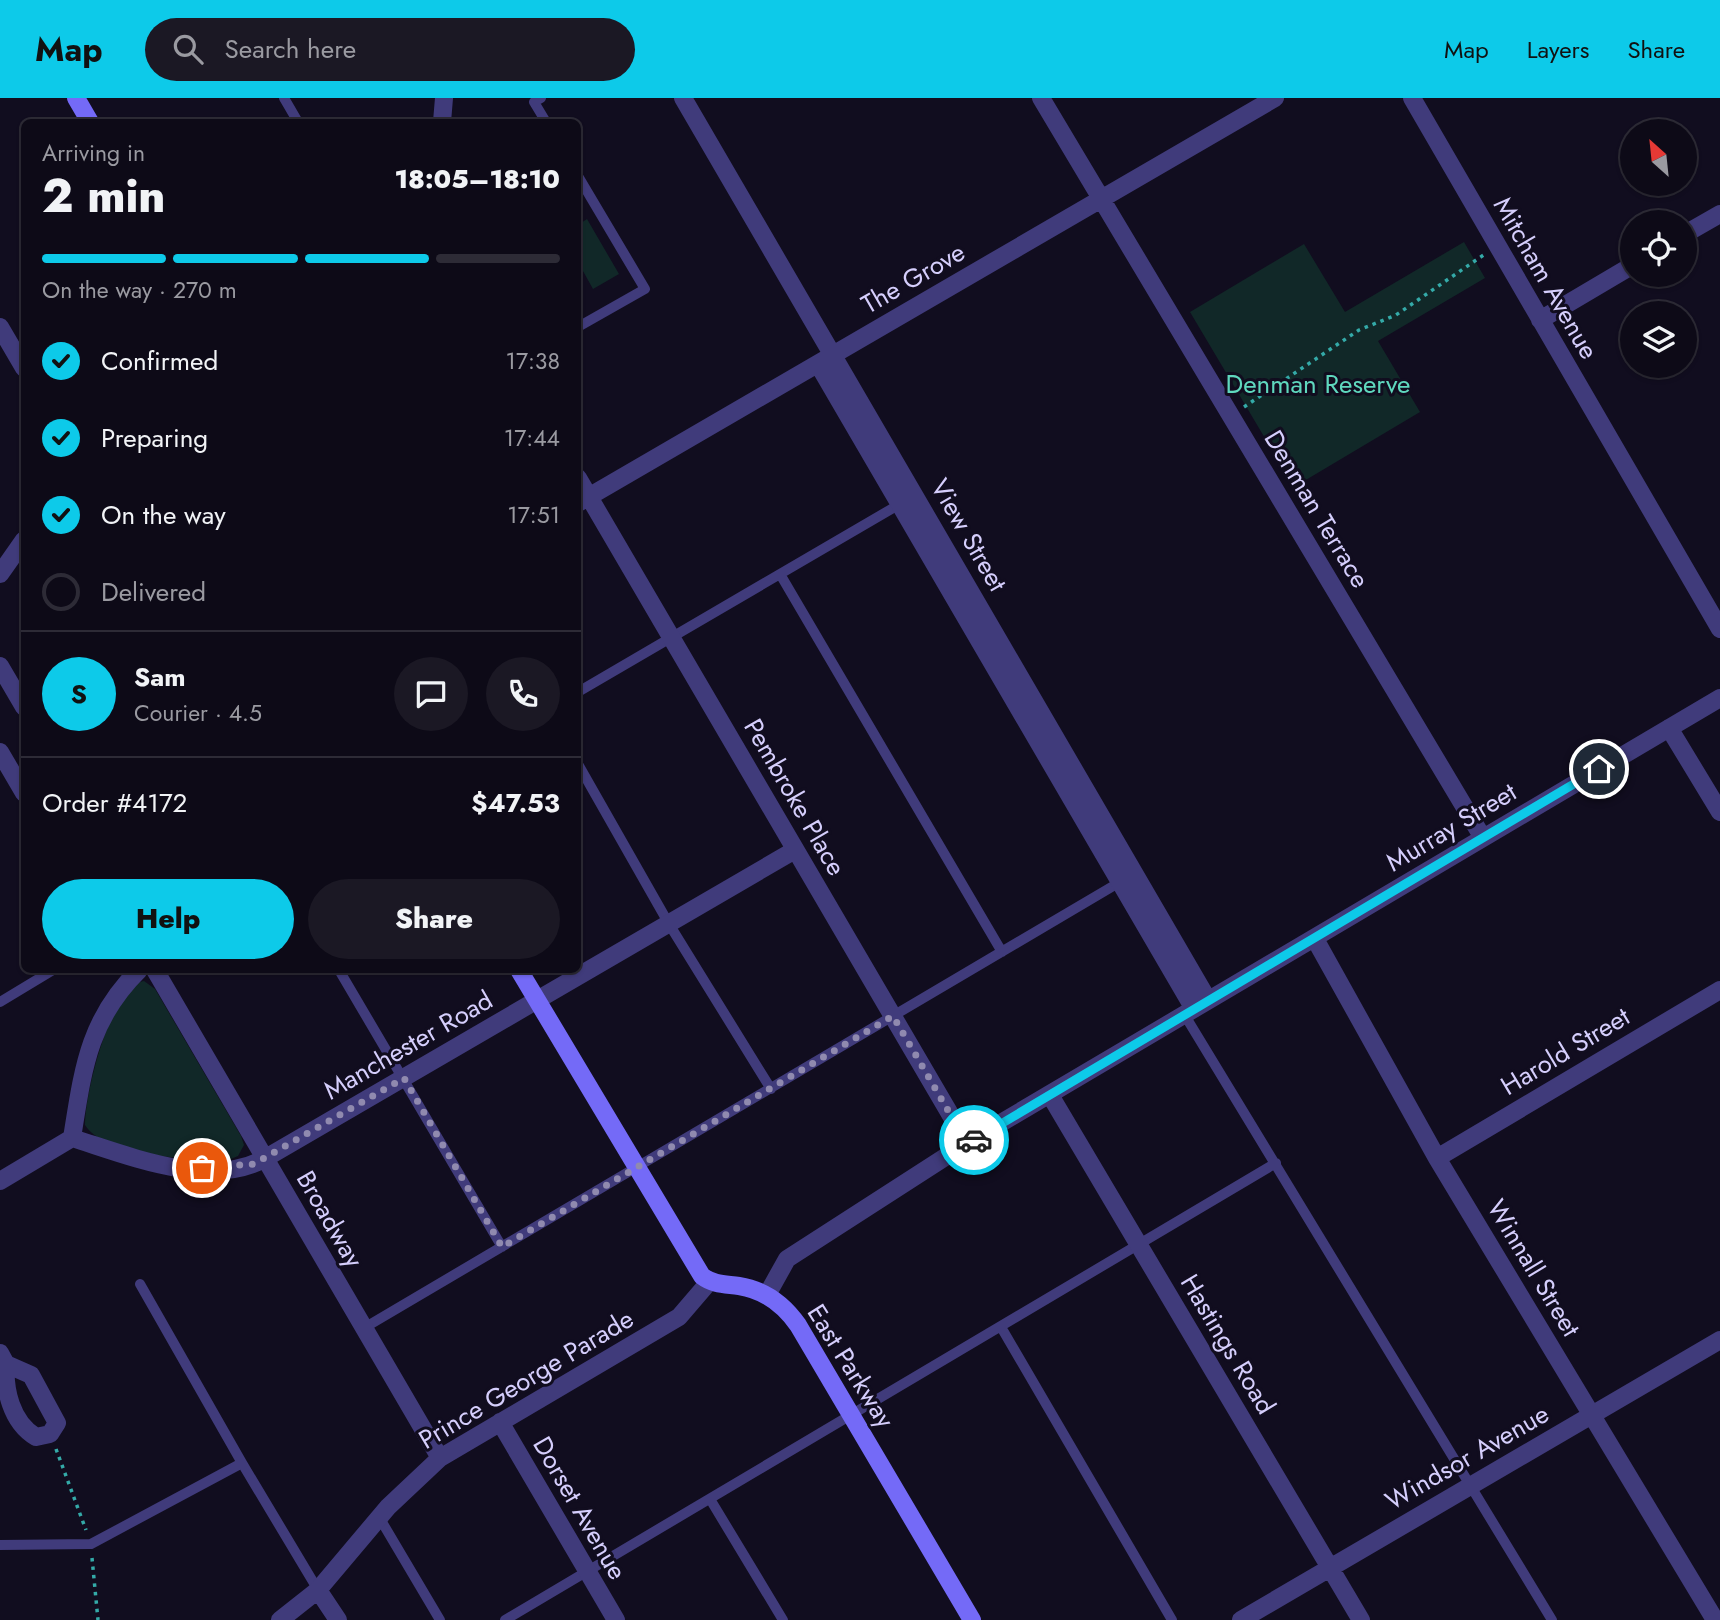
<!DOCTYPE html>
<html lang="en">
<head>
<meta charset="utf-8">
<style>
  body { margin:0; font-family:Jost,sans-serif; background:#1b1824; color:#f1f3f6; height:100vh; display:flex; flex-direction:column; font-size:26px; white-space:nowrap }
  * { box-sizing:border-box; margin:0 }
  p { font-size:23px; color:#9a9aa1 }
  .icon { flex:none; width:38px; height:38px; fill:none; stroke:currentColor; stroke-width:2; stroke-linecap:round; stroke-linejoin:round }
  .map { position:relative; flex:1; overflow:hidden }
  .side { position:absolute; left:21px; top:21px; width:560px; height:854px; display:flex; flex-direction:column; background:#0d0a17; border-radius:10px; box-shadow:0 2px 5px #0004,0 0 0 2px #2d2b36 }
  .side>* { flex:none }
  .needle { width:46px; rotate:333deg }
  .buttons { position:absolute; left:1620px; top:21px; display:grid; gap:14px }
  .buttons a { display:grid; place-items:center; width:77px; height:77px; border-radius:50%; background:#0d0a17; box-shadow:0 2px 5px #0004,0 0 0 2px #2d2b36; font-size:35px }
  .pin { position:absolute; display:grid; place-items:center; width:60px; height:60px; color:#fff; margin:-30px; border:4px solid #fff; border-radius:50%; box-shadow:0 2px 7px #0007 }
  .courier { position:absolute; display:grid; place-items:center; width:70px; height:70px; margin:-35px; border:5px solid #0dcae9; border-radius:50%; background:#fff; color:#222; box-shadow:0 2px 9px #0007 }
  .overview em { font-style:normal; font-weight:800 }
  .overview div { display:flex; flex-direction:column-reverse }
  .overview { display:flex; align-items:center; justify-content:space-between; height:119px; padding:0 21px }
  h1 { font-size:46px; font-weight:800; line-height:52px }
  .bar { display:grid; grid-template-columns:repeat(4,1fr); gap:10px 7px; align-content:center; height:84px; padding:0 21px }
  .bar i { height:9px; border-radius:5px; background:#2d2b36 }
  .bar .current { background:#0dcae9 }
  .bar p { grid-column:span 4 }
  .line { display:flex; align-items:center; gap:18px; padding:0 21px; border-top:2px solid #2d2b36 }
  .line div { flex:1 }
  .round { display:grid; place-items:center; flex:none; width:74px; height:74px; border-radius:37px; background:#1b1824 }
  ol { padding:0 21px; list-style:none }
  li { display:flex; align-items:center; gap:21px; height:77px }
  li p { margin-inline-start:auto }
  li .icon { padding:7px; border-radius:50%; background:#0dcae9; color:#111; stroke-width:4 }
  li:last-child { color:#9a9aa1 }
  li i { width:38px; height:38px; border:4px solid #2d2b36; border-radius:50% }
  .cta { display:flex; gap:14px; margin-top:auto; padding:14px 21px }
  .cta a { flex:1; height:80px; border-radius:42px; background:#0dcae9; color:#111; font-size:28px; font-weight:800; line-height:80px; text-align:center }
  .cta a+a { background:#1b1824; color:#f1f3f6 }
  header { display:flex; align-items:center; gap:42px; box-sizing:border-box; height:98px; padding:0 35px; background:#0dcae9; color:#111 }
  header strong { font-size:33px }
  nav { display:flex; gap:38px; margin-inline-start:auto; font-size:24px }
  .search { width:490px; height:63px; background:#1b1824; display:flex; align-items:center; gap:18px; box-sizing:border-box; padding:0 24px; border-radius:38px; color:#9a9aa1; font-size:26px }
  .map>svg:first-child { display:block }
</style>
</head>
<body>
<header>
<strong>Map</strong>
<div class="search"><svg class="icon" aria-label="search" viewBox="0 0 24 24"><circle cx="10" cy="10" r="6"/><path d="M15 15l6 6"/></svg>Search here</div>
<nav><a>Map</a><a>Layers</a><a>Share</a></nav>
</header>
<div class="map">
<svg width="1720" height="1522" viewBox="0 0 1720 1522">
  <rect width="100%" height="100%" fill="#110d1f"/>
  <path fill="#112828" d="M587 121 619 176 593 191 578 164V127Z
    M1464 144 1485 180 1378 243 1420 314 1294 389 1190 214 1304 146 1345 214Z
    M144 883 155 891 241 1038 244 1047 238 1058 231 1061C196 1063 105 1059 85 1027 85 996 110 889 144 883Z"/>
  <g fill="none" stroke-linecap="round" stroke-linejoin="round">
    <path stroke="#34aaa8" stroke-width="3.5" stroke-dasharray="3.5 5" stroke-linecap="butt" d="M1244 309 1359 232 1396 217 1485 156
      M56 1351 86 1432
      M92 1460 98 1522"/>
    <path stroke="#403b7b" stroke-width="10" d="M284 0 298 24
      M541 0 534 4 546 24
      M578 78 645 191 578 229
      M780 476 1002 854
      M578 594 900 406
      M578 666 669 826 771 991
      M339 872 502 1149
      M0 904 53 872
      M1184 916 1552 1522
      M140 1186 242 1365 318 1492
      M1001 1229 1172 1522
      M364 1230 1120 784
      M710 1401 783 1522
      M379 1419 440 1522
      M0 1447 91 1446 242 1365
      M505 1522 1276 1065"/>
    <path stroke="#403b7b" stroke-width="18" d="M683 0 1208 902
      M1041 0 1483 740
      M1412 0 1720 531
      M442 24 444 0
      M1685 136 1720 116
      M1540 222 1633 167
      M0 229 24 270
      M818 266 1194 911
      M578 380 967 1045
      M578 405 1275 0
      M0 476 24 442
      M0 568 24 609
      M1669 630 1720 714
      M0 654 24 695
      M1315 841 1437 1060 1715 1522
      M139 872C88 922 83 972 72 1040 127 1057 208 1091 264 1061L795 752
      M155 872 440 1360
      M1050 997 1361 1522
      M1437 1060 1720 892
      M0 1083 72 1040
      M767 1197 787 1161 967 1045 1720 600
      M0 1255 6 1266 31 1277 57 1325 50 1336 36 1339C11 1324 4 1291 6 1266
      M500 1324 616 1522
      M318 1492 338 1522
      M280 1522 318 1492 388 1409 440 1360 679 1219 709 1184
      M1241 1522 1720 1242"/>
    <path stroke="#746af7" stroke-width="18" d="M76 0 90 24
      M519 872 702 1178C714 1187 725 1186 739 1188 765 1192 784 1207 798 1227L972 1522"/>
  </g>
  <g fill="none" stroke-linecap="round" stroke-linejoin="round">
    <path stroke="#908aaf" stroke-width="7" stroke-dasharray="0 12.6" d="M202 1070 254 1066 404 980 502 1149 893 918 967 1045 974 1042"/>
    <path stroke="#0dcae9" stroke-width="9" d="M974 1042 1599 671"/>
  </g>
  <g text-anchor="middle" stroke-width="6" stroke-linejoin="round" paint-order="stroke">
    <g font-size="26" fill="#d5cefc" stroke="#110d1f">
      <text transform="translate(913 180) rotate(-30)" y="9">The Grove</text>
      <text transform="translate(1546 180) rotate(60)" y="9">Mitcham Avenue</text>
      <text transform="translate(1317 411) rotate(59)" y="9">Denman Terrace</text>
      <text transform="translate(969 437) rotate(60)" y="9">View Street</text>
      <text transform="translate(795 699) rotate(60)" y="9">Pembroke Place</text>
      <text transform="translate(1451 729) rotate(-31)" y="9">Murray Street</text>
      <text transform="translate(408 947) rotate(-30)" y="9">Manchester Road</text>
      <text transform="translate(1565 953) rotate(-31)" y="9">Harold Street</text>
      <text transform="translate(330 1121) rotate(60)" y="9">Broadway</text>
      <text transform="translate(1534 1170) rotate(59)" y="9">Winnall Street</text>
      <text transform="translate(1228 1246) rotate(59)" y="9">Hastings Road</text>
      <text transform="translate(851 1268) rotate(58)" y="9">East Parkway</text>
      <text transform="translate(526 1281) rotate(-31)" y="9">Prince George Parade</text>
      <text transform="translate(1467 1359) rotate(-30)" y="9">Windsor Avenue</text>
      <text transform="translate(580 1410) rotate(60)" y="9">Dorset Avenue</text>
    </g>
    <g font-size="26" fill="#5fd8be" stroke="#110d1f">
      <text x="1318" y="295">Denman Reserve</text>
    </g>
  </g>
</svg>
<div class="buttons">
<a><svg class="needle" viewBox="-14 -14 28 28"><path d="M0-13l5 13h-10z" fill="#e53935"/><path d="M0 13l5-13h-10z" fill="#9a9aa1"/></svg></a>
<a><svg class="icon" aria-label="locate" viewBox="0 0 24 24"><circle cx="12" cy="12" r="6"/><path d="M12 2v4M12 18v4M2 12h4M18 12h4"/></svg></a>
<a><svg class="icon" aria-label="layers" viewBox="0 0 24 24"><path d="M12 4l9 5-9 5-9-5zM3 14l9 5 9-5"/></svg></a>
</div>
<div class="pin" style="left:202px;top:1070px;background:#ea580c"><svg class="icon" aria-label="bag" viewBox="0 0 24 24"><path d="M5 8h14l-1 12H6zM9 8a3 3 0 0 1 6 0"/></svg></div>
<div class="pin" style="left:1599px;top:671px;background:#1f2937"><svg class="icon" aria-label="home" viewBox="0 0 24 24"><path d="M3 11l9-7 9 7M6 9v11h12V9"/></svg></div>
<div class="courier" style="left:974px;top:1042px"><svg class="icon" aria-label="car" viewBox="0 0 24 24"><path d="M5 17H2v-5l4-1 3-4h7l3 4 3 1v5h-3M9 17h6M6 11h13"/><circle cx="7" cy="17" r="2"/><circle cx="17" cy="17" r="2"/></svg></div>
<section class="side">
<div class="overview"><div><h1>2 min</h1><p>Arriving in</p></div><em>18:05–18:10</em></div>
<div class="bar"><i class="current"></i><i class="current"></i><i class="current"></i><i></i><p>On the way · 270 m</p></div>
<ol>
<li><svg class="icon" aria-label="check" viewBox="0 0 24 24"><path d="M5 12l5 5 9-10"/></svg>Confirmed<p>17:38</p></li>
<li><svg class="icon" aria-label="check" viewBox="0 0 24 24"><path d="M5 12l5 5 9-10"/></svg>Preparing<p>17:44</p></li>
<li><svg class="icon" aria-label="check" viewBox="0 0 24 24"><path d="M5 12l5 5 9-10"/></svg>On the way<p>17:51</p></li>
<li><i></i>Delivered</li>
</ol>
<div class="line" style="height:126px"><b class="round" style="background:#0dcae9;color:#111">S</b><div><b>Sam</b><p>Courier · 4.5</p></div><a class="round"><svg class="icon" aria-label="chat" viewBox="0 0 24 24"><path d="M4 5h16v11H9l-5 4z"/></svg></a><a class="round"><svg class="icon" aria-label="phone" viewBox="0 0 24 24"><path d="M5 4h4l2 5-3 2q2 4 5 5l2-3 5 2v4C11 20 4 13 5 4z"/></svg></a></div>
<div class="line" style="height:91px"><div>Order #4172</div><b>$47.53</b></div>
<div class="cta"><a>Help</a><a>Share</a></div>
</section>
</div>
</body>
</html>
